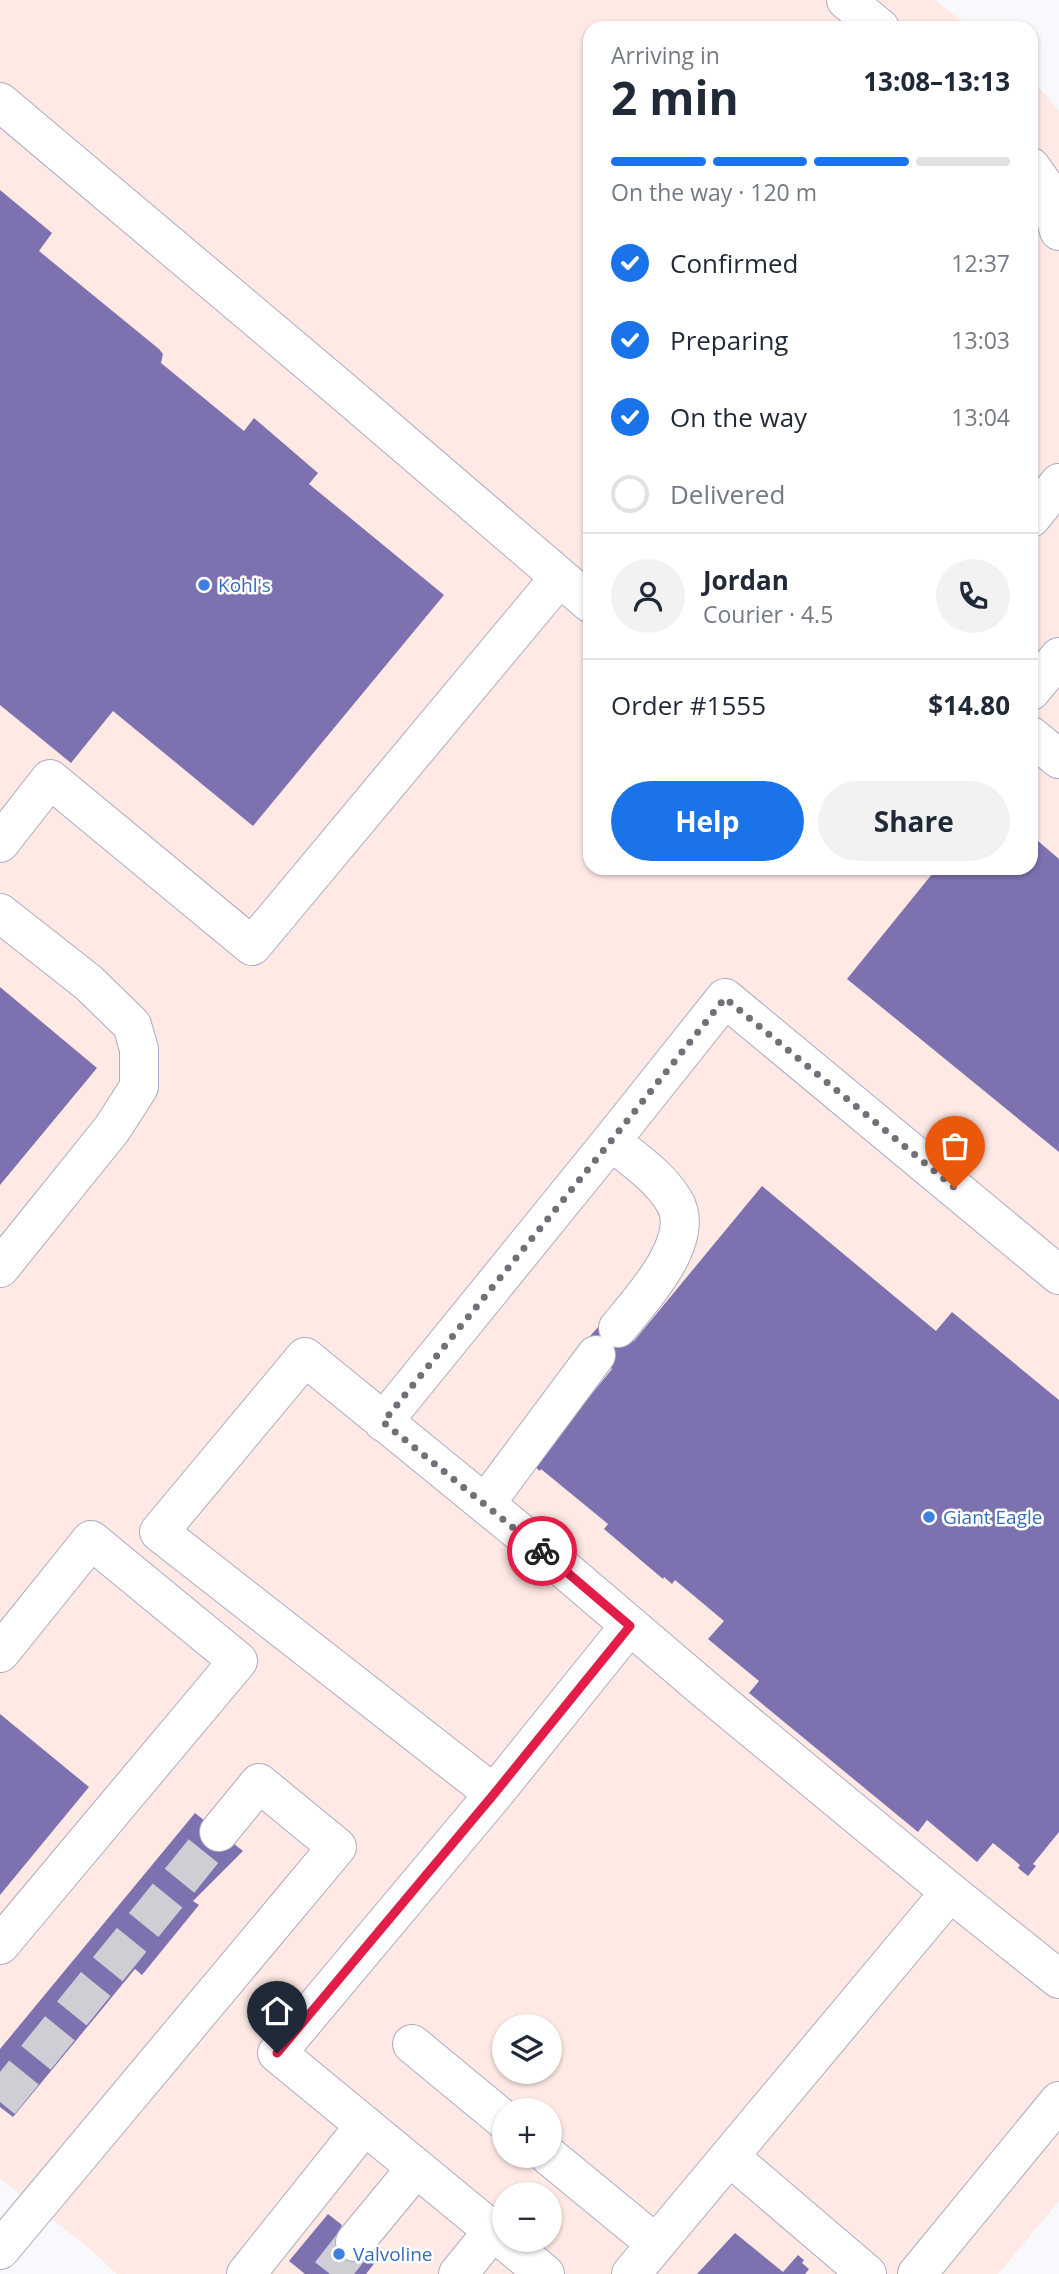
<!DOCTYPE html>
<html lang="en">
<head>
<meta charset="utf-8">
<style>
  body { margin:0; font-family:"Open Sans",sans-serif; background:#f2f2f3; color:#1f2937; height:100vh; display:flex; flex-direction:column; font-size:26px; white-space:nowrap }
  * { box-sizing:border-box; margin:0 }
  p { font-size:23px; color:#747a83 }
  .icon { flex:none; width:38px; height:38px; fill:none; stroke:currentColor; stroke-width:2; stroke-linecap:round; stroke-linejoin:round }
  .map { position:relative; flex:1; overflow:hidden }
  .sheet { position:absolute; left:583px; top:21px; width:455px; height:854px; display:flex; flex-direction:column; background:#fff; border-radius:21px; box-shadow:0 2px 5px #0004 }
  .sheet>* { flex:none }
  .fabs { position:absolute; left:492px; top:2014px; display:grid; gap:14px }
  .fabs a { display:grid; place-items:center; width:70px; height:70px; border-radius:50%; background:#fff; box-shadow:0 2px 5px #0004; font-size:35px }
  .pin { position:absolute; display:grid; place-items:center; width:60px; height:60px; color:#fff; margin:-72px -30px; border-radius:50% 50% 50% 0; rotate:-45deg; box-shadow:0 0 7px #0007 }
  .pin .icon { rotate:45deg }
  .courier { position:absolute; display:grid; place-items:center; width:70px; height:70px; margin:-35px; border:5px solid #e11d48; border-radius:50%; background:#fff; color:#222; box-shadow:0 2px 9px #0007 }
  .summary em { font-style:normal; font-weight:700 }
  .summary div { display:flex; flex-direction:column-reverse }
  .summary { display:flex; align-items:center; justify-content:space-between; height:119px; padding:0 28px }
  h1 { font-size:46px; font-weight:700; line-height:52px }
  .bar { display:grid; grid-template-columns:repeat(4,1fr); gap:10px 7px; align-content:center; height:84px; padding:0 28px }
  .bar i { height:9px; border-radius:5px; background:#e0e1e3 }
  .bar .on { background:#1a73e8 }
  .bar p { grid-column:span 4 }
  .line { display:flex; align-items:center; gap:18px; padding:0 28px; border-top:2px solid #e0e1e3 }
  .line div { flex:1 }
  .round { display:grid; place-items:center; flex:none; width:74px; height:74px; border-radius:37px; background:#f2f2f3 }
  ol { padding:0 28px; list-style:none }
  li { display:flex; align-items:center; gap:21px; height:77px }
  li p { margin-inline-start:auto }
  li .icon { padding:7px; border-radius:50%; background:#1a73e8; color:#fff; stroke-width:4 }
  li:last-child { color:#747a83 }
  li i { width:38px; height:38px; border:4px solid #e0e1e3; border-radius:50% }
  .cta { display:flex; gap:14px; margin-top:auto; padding:14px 28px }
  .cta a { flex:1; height:80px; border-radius:42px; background:#1a73e8; color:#fff; font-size:28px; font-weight:700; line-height:80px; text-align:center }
  .cta a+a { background:#f2f2f3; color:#1f2937 }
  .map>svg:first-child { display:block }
</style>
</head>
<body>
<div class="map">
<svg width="1059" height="2274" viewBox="0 0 1059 2274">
  <rect width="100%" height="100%" fill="#f8f8fd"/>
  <path fill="#fee9e4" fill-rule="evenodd" d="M0 0H935L970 28H590V868H1031V78L1059 111V2201L998 2274H117L88 2247 0 2179ZM504 2026H550V2072H504ZM504 2110H550V2156H504ZM504 2194H550V2240H504Z"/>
  <path fill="#7e71af" d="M0 190 52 233 39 251 159 349 163 354 161 363 244 431 254 418 318 473 309 484 444 595 253 826 113 711 71 763 0 705Z
    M1031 835 1059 859V1152L847 979 937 868H1031Z
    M0 987 97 1068 0 1185Z
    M762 1186 936 1331 952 1312 1059 1400V1832L1033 1864 1036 1866 1028 1876 1018 1868 1020 1865 993 1843 977 1862 927 1820 918 1832 749 1693 759 1681 708 1639 724 1621 675 1580 672 1584 664 1577 663 1579 604 1529 608 1524 541 1469 540 1471 530 1463 541 1456 612 1369 583 1344 606 1318 634 1341Z
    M0 1714 89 1787 0 1895Z
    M195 1813 243 1851 193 1901 199 1905 142 1975 135 1969 13 2117 0 2107V2049Z
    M328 2214 342 2225 340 2229 369 2254 372 2250 380 2256 366 2274H305L289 2261Z
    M735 2233 783 2272 798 2255 804 2260 802 2263 809 2269 805 2274H697Z"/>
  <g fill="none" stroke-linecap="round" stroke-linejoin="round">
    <path stroke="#cfced4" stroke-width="38" stroke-dasharray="38 19" stroke-linecap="butt" d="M0 2102 219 1832
      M330 2274 355 2242"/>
    <defs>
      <path id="minor" d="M846 0 880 28
        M0 102 338 387 590 603
        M1031 167 1048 191 1059 231
        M1031 518 1059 483
        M1031 691 1059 657
        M1031 736 1059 759
        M0 843 50 779 252 946 559 578
        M0 913 89 983 132 1025 139 1049V1087L112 1129 0 1268
        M611 1141C633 1159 659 1176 674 1201 698 1239 641 1300 618 1328
        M383 1422 611 1141 725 998 1059 1275
        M485 1504 596 1355
        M0 1653 91 1540 238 1661 0 1945
        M494 1794 159 1532 305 1357 544 1552 708 1692 950 1892 1059 1979
        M412 2044 504 2120
        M549 2156 656 2244
        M730 2157 867 2274
        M504 2240 277 2053 494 1794 630 1625
        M504 2240 545 2274
        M355 2242 416 2168
        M0 2250 337 1847 259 1783 219 1832
        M246 2274 365 2125
        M458 2274 493 2231
        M631 2274 950 1892
        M917 2274 1059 2101"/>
    </defs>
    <use href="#minor" stroke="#aeaac4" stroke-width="40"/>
    <use href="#minor" stroke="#fff" stroke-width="38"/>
  </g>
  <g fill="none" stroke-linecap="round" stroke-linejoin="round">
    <path stroke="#717078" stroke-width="7" stroke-dasharray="0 12.6" d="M542 1551 383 1422 611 1141 725 998 955 1188"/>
    <path stroke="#e11d48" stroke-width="9" d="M277 2053 494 1794 630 1626 542 1551"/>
  </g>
  <g fill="#3f7fe0" stroke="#fff" stroke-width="2.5">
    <circle cx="204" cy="585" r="7"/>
    <circle cx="929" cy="1517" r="7"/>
    <circle cx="339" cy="2254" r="7"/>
  </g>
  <g text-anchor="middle" stroke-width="5" stroke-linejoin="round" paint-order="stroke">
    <g font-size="19" fill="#366cbe" stroke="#fff" text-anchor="start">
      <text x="218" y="592">Kohl's</text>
      <text x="943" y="1524">Giant Eagle</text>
      <text x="353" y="2261">Valvoline</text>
    </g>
  </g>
</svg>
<div class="fabs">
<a><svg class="icon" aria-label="layers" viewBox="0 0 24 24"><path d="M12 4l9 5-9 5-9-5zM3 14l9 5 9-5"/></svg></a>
<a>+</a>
<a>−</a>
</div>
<div class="pin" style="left:955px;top:1188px;background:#ea580c"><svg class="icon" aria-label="bag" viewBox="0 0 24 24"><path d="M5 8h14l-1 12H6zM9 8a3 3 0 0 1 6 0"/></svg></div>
<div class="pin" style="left:277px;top:2053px;background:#1f2937"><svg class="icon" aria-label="home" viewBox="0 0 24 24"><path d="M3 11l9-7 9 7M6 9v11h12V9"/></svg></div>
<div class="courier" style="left:542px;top:1551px"><svg class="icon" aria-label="bike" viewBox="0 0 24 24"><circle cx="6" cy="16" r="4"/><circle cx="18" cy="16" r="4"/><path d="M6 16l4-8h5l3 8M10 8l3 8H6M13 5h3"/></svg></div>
<section class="sheet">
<div class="summary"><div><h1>2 min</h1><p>Arriving in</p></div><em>13:08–13:13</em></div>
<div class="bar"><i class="on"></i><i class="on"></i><i class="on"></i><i></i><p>On the way · 120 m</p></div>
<ol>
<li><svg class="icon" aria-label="check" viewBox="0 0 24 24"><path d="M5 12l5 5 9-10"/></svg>Confirmed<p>12:37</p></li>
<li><svg class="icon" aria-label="check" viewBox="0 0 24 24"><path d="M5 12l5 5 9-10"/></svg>Preparing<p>13:03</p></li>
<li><svg class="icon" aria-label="check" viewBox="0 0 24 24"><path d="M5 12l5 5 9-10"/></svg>On the way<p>13:04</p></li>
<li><i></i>Delivered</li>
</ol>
<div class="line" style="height:126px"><a class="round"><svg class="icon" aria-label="person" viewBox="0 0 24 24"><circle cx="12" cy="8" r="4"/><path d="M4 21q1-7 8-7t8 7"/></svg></a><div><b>Jordan</b><p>Courier · 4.5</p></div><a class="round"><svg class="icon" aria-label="phone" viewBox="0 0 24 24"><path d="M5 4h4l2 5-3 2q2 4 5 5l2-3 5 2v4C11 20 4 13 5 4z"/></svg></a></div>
<div class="line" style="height:91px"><div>Order #1555</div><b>$14.80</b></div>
<div class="cta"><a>Help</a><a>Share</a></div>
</section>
</div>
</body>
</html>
